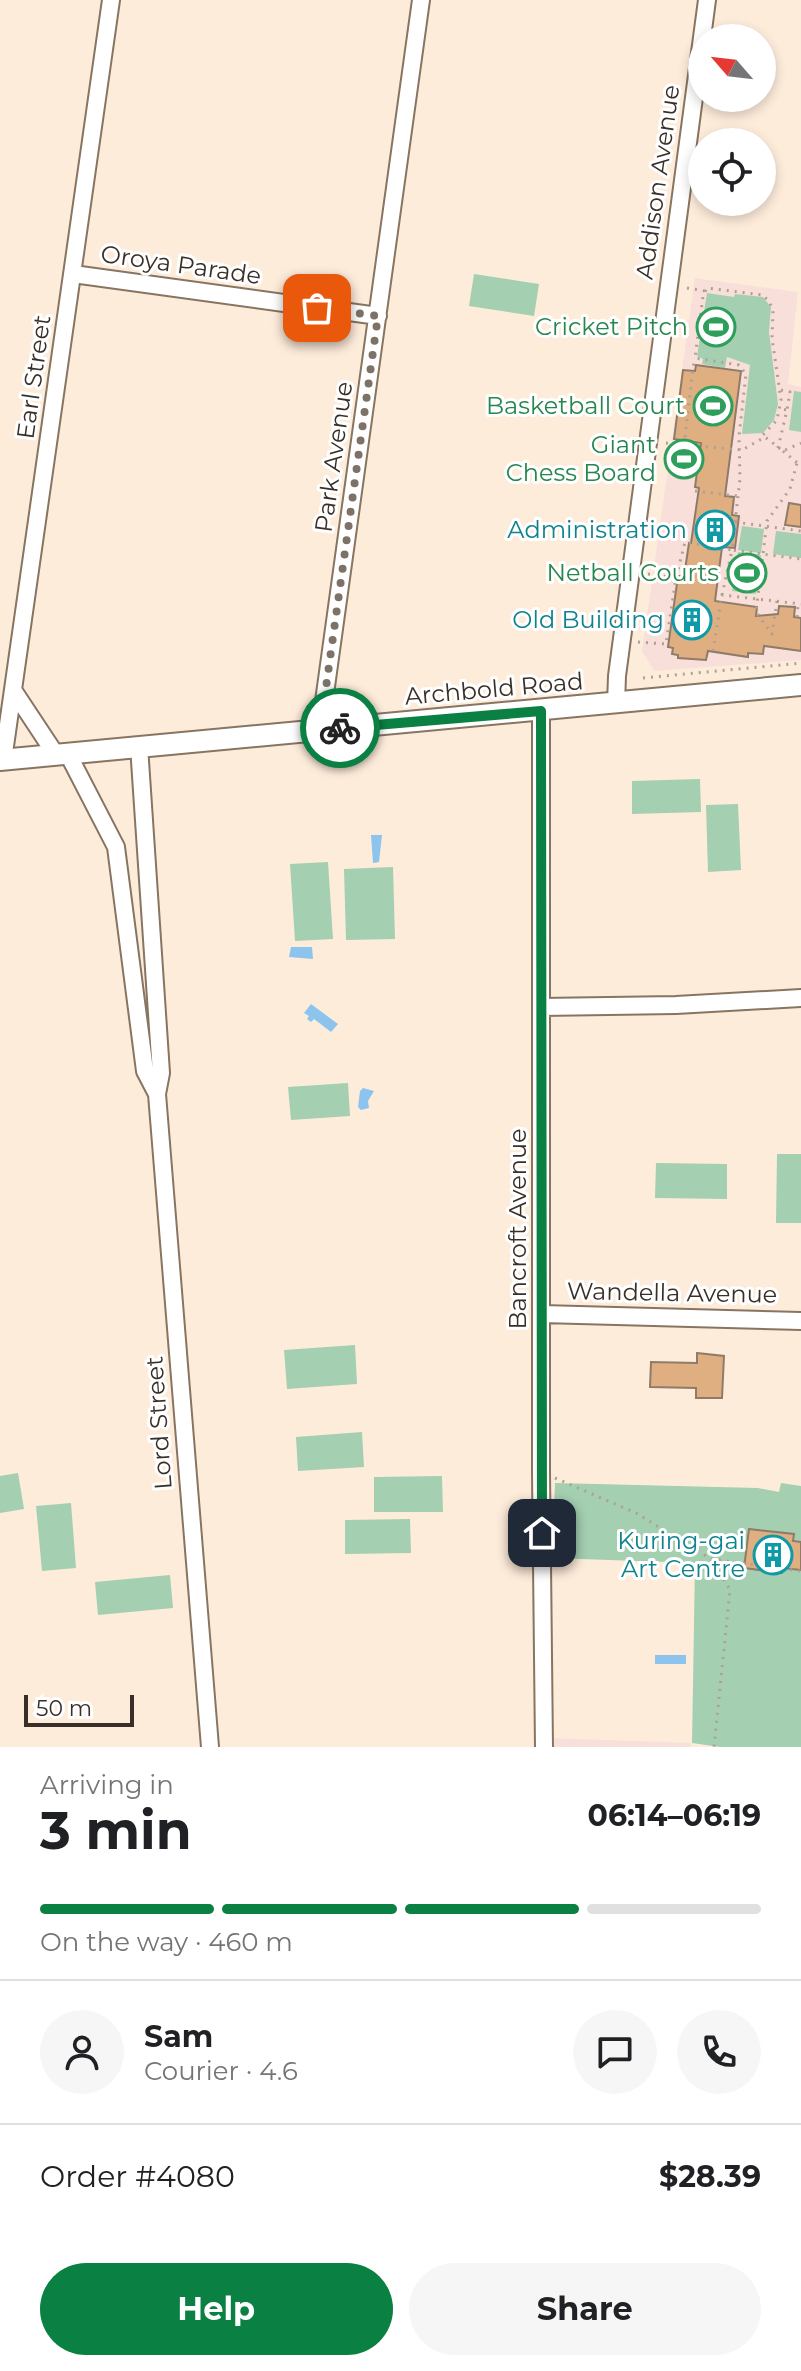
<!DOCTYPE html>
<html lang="en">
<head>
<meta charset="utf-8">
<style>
  body { margin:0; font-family:Montserrat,sans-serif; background:#f6f6f6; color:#202124; height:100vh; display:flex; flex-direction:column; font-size:30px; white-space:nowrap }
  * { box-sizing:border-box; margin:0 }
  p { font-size:26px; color:#757577 }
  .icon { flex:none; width:44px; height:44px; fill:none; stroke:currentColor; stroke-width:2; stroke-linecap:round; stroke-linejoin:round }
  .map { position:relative; height:1747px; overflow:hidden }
  .sheet { display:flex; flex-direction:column; background:#fff; flex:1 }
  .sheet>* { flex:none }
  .needle { width:52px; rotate:298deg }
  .fabs { position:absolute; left:688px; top:24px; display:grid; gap:16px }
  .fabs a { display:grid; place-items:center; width:88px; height:88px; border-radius:50%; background:#fff; box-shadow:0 4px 12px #0003; font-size:40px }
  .scale { position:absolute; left:24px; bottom:20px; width:110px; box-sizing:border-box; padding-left:8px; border:4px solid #383028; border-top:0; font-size:22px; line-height:28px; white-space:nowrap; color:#383028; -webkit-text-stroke:6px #fff; paint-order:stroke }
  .pin { position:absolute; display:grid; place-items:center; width:68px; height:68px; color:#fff; margin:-34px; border-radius:16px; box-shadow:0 4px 12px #0006 }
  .courier { position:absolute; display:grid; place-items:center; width:80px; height:80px; margin:-40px; border:6px solid #0b8043; border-radius:50%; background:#fff; color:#222; box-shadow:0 2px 10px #0007 }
  .headline em { font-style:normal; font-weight:700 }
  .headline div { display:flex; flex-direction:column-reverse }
  .headline { display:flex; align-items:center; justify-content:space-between; height:136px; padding:0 40px }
  h1 { font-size:52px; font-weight:700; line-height:60px }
  .bar { display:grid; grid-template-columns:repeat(4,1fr); gap:12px 8px; align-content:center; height:96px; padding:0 40px }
  .bar i { height:10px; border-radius:6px; background:#e0e0e0 }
  .bar .active { background:#0b8043 }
  .bar p { grid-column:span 4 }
  .line { display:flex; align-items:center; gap:20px; padding:0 40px; border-top:2px solid #e0e0e0 }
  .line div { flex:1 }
  .round { display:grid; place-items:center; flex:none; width:84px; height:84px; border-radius:42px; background:#f6f6f6 }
  .button { display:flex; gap:16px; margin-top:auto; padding:16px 40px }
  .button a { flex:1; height:92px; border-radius:48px; background:#0b8043; color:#fff; font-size:32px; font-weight:700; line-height:92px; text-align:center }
  .button a+a { background:#f6f6f6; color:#202124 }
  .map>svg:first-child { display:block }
</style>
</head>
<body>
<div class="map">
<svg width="801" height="1747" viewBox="0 0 801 1747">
  <rect width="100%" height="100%" fill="#feecdb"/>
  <path fill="#f9dfd9" d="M695 278 798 292 788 384 801 387V660L654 671 642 651Z
    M550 1738 692 1743 691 1747H551Z"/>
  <path fill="#a4cfb1" d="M474 274 539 284 534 316 469 306Z
    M707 293 734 297 735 294 763 297 771 307 769 332 778 404 774 420 763 433 742 434 750 365 727 357 725 368 702 364 703 359 697 356Z
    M794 391 801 392V432L789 430Z
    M675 446 697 448 693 474 671 470Z
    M742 526 764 529 761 553 738 550Z
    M776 531 801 534V558L773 554Z
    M738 552 761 555 756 594 732 591Z
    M700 779 701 812 632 814V781Z
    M738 804 741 870 708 872 706 805Z
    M328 862 333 939 295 941 290 864Z
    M393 867 395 939 346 940 344 869Z
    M348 1083 350 1116 291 1120 288 1087Z
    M777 1154H801V1223H776Z
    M656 1163 727 1164V1199L655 1198Z
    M355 1345 357 1384 287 1389 284 1350Z
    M362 1432 364 1467 298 1471 296 1437Z
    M18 1473 24 1509 0 1513V1476Z
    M442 1476 443 1512H374V1477Z
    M555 1483 758 1488 779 1492 781 1483 801 1486V1747H720L692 1743 695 1563 552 1558Z
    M71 1503 76 1568 42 1571 36 1506Z
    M410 1519 411 1553 345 1554V1520Z
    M170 1575 173 1608 98 1615 95 1582Z"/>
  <path fill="#8cc4ee" d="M371 835H382L379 862 373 863Z
    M291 947H312L313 959 289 957Z
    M311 1004 338 1024 331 1032 314 1019 311 1022 307 1019 309 1016 304 1013Z
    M363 1088 374 1091 368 1101 369 1108 361 1110 358 1107 360 1091Z
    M655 1655H686V1664H655Z"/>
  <path fill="#dfaf81" stroke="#8f7b68" stroke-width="2" d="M696 365 741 371 725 496 734 497 732 515 739 516 735 548 722 547 715 601 757 607 756 616 778 614 779 606 795 607 794 617 801 618V651L764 646 763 654 748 653V657L708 651 706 660 678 658V655L672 654 673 648 668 647 678 576H682L685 570 689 543H691L699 488 695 487 701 443 674 439 683 370 695 371Z
    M789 503 801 505V527L785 525Z
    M697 1353 724 1356 722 1398H696V1388L650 1387 651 1362 697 1363Z
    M749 1529 794 1534 793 1541 801 1542V1570L783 1568 782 1573 744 1568Z"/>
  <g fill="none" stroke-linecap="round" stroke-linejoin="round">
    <defs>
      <path id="minor" d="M73 274 378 316
        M13 690 56 755
        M616 704 617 676 707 0
        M541 711V1472L544 1747
        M320 730 421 0
        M139 746 161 1073 157 1094 210 1747
        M68 754 116 847 145 1071 157 1094
        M3 760 111 0
        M541 1007 676 1005 801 998
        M542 1314 801 1321"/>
      <path id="major" d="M0 760 801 685"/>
    </defs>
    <use href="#minor" stroke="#877461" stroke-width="20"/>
    <use href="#major" stroke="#877461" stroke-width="24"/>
    <path stroke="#aea093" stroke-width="3" stroke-dasharray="2 6" stroke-linecap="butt" d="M687 288 705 291
      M781 390 790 392 787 410
      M666 443 742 450 765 437 783 451 801 443
      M684 445 694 361
      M778 448 787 410 781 409
      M783 451 801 466
      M695 491 738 496
      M735 522 740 479 739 436 746 374 739 365 695 358 703 296 707 288 763 295 770 303 773 311 772 338 781 400 777 420 760 438
      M648 574 676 578
      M722 595 732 550 801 559
      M777 601 772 634 756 612 767 521 790 489 797 463
      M797 617 798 604
      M638 642 666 644 676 578 685 542 732 550 735 522 801 531
      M713 651 722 595 801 604
      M643 678 801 663
      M555 1478 636 1513 711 1559 730 1590 714 1747
      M711 1559 801 1571"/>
    <use href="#minor" stroke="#fff" stroke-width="16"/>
    <use href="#major" stroke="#fff" stroke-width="20"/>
  </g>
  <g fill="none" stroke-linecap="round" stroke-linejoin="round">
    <path stroke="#7d7267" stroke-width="8" stroke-dasharray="0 14.4" d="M317 308 378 316 320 730 340 728"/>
    <path stroke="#0b8043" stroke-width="10" d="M340 728 541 711 542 1533"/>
  </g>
  <defs>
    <symbol id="stadium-ring" viewBox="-11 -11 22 22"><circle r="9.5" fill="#fff" stroke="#2e9e5b" stroke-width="1.5"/><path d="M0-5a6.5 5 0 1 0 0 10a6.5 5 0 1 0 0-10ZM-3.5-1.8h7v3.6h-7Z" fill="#2e9e5b"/></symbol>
    <symbol id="building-ring" viewBox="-11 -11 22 22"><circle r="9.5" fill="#fff" stroke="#0f9aa8" stroke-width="1.5"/><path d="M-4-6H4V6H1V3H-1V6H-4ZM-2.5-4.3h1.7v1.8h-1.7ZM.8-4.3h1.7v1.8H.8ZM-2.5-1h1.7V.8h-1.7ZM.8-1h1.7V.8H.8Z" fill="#0f9aa8"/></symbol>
  </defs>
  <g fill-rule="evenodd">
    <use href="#stadium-ring" x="694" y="305" width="44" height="44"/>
    <use href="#stadium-ring" x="691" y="384" width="44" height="44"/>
    <use href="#stadium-ring" x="662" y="437" width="44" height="44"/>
    <use href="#building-ring" x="693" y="508" width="44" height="44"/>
    <use href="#stadium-ring" x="725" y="551" width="44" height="44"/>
    <use href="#building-ring" x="670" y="598" width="44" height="44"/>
    <use href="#building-ring" x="751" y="1533" width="44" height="44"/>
  </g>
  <g text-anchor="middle" stroke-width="6" stroke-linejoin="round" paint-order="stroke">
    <g font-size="24" fill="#383028" stroke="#fff">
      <text transform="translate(658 182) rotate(-82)" y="8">Addison Avenue</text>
      <text transform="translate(181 265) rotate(8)" y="8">Oroya Parade</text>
      <text transform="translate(34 377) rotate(-82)" y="8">Earl Street</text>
      <text transform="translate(334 457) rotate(-82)" y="8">Park Avenue</text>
      <text transform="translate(494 689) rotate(-5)" y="8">Archbold Road</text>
      <text transform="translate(518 1229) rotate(-90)" y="8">Bancroft Avenue</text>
      <text transform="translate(672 1293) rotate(1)" y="8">Wandella Avenue</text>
      <text transform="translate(159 1423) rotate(-94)" y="8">Lord Street</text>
    </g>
    <g font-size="24" fill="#27864d" stroke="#fff" text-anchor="end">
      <text x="688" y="335">Cricket Pitch</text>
      <text x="685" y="414">Basketball Court</text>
      <text x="656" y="453">Giant<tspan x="656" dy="28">Chess Board</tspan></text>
      <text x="719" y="581">Netball Courts</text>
    </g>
    <g font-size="24" fill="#0d838f" stroke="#fff" text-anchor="end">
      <text x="687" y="538">Administration</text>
      <text x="664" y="628">Old Building</text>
      <text x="745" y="1549">Kuring-gai<tspan x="745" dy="28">Art Centre</tspan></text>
    </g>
  </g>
</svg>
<div class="fabs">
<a><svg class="needle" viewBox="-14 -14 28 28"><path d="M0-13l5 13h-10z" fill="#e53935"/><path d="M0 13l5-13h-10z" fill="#757577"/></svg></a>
<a><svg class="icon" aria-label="locate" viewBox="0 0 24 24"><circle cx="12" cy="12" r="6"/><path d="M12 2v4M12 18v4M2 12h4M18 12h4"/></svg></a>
</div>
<div class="scale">50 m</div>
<div class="pin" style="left:317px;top:308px;background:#ea580c"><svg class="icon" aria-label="bag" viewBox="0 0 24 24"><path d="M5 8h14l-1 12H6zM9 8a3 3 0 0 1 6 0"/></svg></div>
<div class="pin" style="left:542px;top:1533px;background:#1f2937"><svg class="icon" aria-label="home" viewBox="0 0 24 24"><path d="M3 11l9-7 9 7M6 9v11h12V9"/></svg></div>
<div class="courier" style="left:340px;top:728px"><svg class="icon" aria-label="bike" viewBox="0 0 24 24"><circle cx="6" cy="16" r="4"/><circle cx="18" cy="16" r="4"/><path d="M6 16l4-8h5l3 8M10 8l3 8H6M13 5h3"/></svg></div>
</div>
<section class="sheet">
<div class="headline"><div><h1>3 min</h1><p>Arriving in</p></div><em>06:14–06:19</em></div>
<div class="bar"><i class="active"></i><i class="active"></i><i class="active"></i><i></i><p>On the way · 460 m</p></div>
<div class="line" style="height:144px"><a class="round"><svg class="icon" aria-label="person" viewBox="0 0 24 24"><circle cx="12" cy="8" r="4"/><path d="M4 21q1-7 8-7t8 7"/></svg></a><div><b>Sam</b><p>Courier · 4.6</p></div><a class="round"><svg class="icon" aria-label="chat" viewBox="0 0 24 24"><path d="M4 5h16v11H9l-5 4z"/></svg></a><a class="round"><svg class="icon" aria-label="phone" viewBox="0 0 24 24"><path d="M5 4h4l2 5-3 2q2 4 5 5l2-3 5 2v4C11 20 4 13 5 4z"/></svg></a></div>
<div class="line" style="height:104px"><div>Order #4080</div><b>$28.39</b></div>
<div class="button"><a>Help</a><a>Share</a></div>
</section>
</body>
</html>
